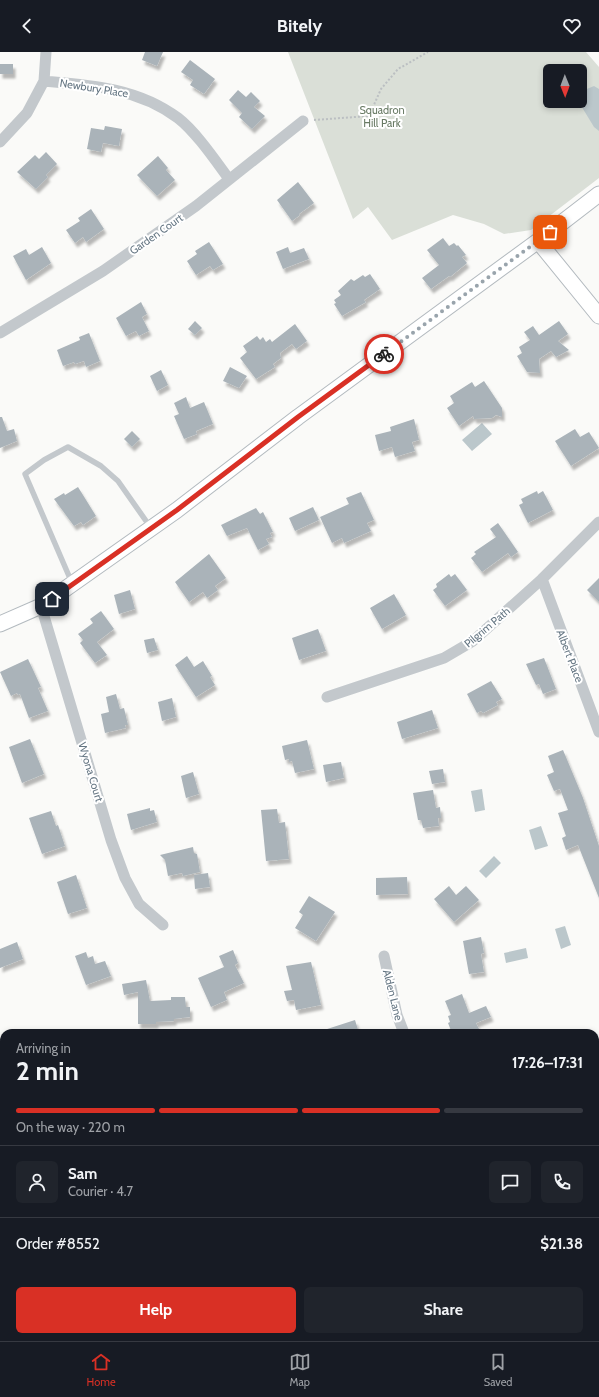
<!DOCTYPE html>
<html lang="en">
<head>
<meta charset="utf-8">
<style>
  body { margin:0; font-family:Cabin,sans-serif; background:#20242c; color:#f1f3f6; height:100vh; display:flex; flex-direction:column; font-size:15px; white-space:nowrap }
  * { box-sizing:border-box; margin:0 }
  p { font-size:13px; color:#9ea1a6 }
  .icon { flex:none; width:22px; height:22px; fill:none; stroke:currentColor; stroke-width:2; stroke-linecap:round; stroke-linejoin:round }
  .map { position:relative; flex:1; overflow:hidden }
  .panel { position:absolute; left:0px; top:977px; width:599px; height:312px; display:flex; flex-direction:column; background:#171b24; border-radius:12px 12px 0 0; box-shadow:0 2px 6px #0003 }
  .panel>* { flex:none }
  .needle { width:26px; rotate:179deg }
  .buttons { position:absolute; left:543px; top:12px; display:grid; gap:8px }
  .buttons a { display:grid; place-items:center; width:44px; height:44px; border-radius:6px; background:#171b24; box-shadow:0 2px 6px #0003; font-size:20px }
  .pin { position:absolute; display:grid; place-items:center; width:34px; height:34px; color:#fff; margin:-17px; border-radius:8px; box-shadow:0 2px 6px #0006 }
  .courier { position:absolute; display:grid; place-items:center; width:40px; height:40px; margin:-20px; border:3px solid #d93025; border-radius:50%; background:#fff; color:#222; box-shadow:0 1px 5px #0007 }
  .overview em { font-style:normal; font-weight:700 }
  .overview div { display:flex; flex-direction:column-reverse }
  .overview { display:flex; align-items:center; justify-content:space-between; height:68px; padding:0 16px }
  h1 { font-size:26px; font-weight:700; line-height:30px }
  .bar { display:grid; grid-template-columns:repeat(4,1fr); gap:6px 4px; align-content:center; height:48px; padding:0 16px }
  .bar i { height:5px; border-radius:3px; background:#363941 }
  .bar .active { background:#d93025 }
  .bar p { grid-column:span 4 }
  .line { display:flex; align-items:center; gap:10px; padding:0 16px; border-top:1px solid #363941 }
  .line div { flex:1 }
  .round { display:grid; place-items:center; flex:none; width:42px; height:42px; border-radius:6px; background:#20242c }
  .primary-button { display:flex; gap:8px; margin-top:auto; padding:8px 16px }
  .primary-button a { flex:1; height:46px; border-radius:6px; background:#d93025; color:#fff; font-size:16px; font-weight:700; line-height:46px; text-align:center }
  .primary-button a+a { background:#20242c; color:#f1f3f6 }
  header { display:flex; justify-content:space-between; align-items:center; height:52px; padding:0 16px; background:#171b24; font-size:18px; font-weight:700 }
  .menu { display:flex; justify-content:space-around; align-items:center; height:56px; border-top:1px solid #363941; background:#171b24; font-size:11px; color:#9ea1a6 }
  .menu a { display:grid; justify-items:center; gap:2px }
  .menu .active { color:#d93025 }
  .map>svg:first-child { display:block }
</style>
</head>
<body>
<header><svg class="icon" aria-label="back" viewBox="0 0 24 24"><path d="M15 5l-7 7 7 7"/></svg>Bitely<svg class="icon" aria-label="heart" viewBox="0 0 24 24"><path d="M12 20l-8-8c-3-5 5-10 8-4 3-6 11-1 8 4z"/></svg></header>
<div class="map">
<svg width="599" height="1289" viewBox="0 0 599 1289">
  <defs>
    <filter id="shadow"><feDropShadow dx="2.5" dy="4.5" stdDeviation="1" flood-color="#0004"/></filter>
  </defs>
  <rect width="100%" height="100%" fill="#fafaf8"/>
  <path fill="#dadfd7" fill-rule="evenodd" d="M288 0H586L599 15V126L531 178 504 182 484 172 453 163 392 188 368 155 353 167ZM550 19H580V49H550Z"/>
  <path fill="#bbc7cb" d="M594 34 599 37V79L594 75 580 52 582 39Z
    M482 371 492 382 472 399 462 388Z
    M482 737 485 758 475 760 471 739Z
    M541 774 548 794 535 798 529 778Z
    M494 804 501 811 486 826 479 819Z
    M565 874 571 893 561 897 555 877Z
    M526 896 528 906 506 911 504 901Z"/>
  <path fill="#aab3b9" filter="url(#shadow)" d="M145 0H163L157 14 142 8Z
    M190 8 215 27 204 42 190 33 193 28 181 20Z
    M0 12H13V22H0Z
    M238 38 246 45 251 40 260 49 254 55 265 64 252 77 239 65 242 61 229 48Z
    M105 74 122 77 119 94 103 91 101 100 87 97 91 76 104 78Z
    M46 100 57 112 46 123 48 125 36 137 17 120 35 103 39 107Z
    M158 104 168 116 166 118 175 128 157 144 137 123Z
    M298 130 314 151 299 162 300 163 292 169 277 148Z
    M91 157 104 177 86 190 83 185 75 191 66 178 80 169 78 166Z
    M443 186 449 194 454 191 457 194 458 193 466 203 462 205 467 211 450 225 449 224 431 237 422 226 439 213 427 198Z
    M209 190 223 212 213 218 210 214 196 223 187 209 197 202 195 199Z
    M42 195 51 211 26 228 13 204 26 197 29 203Z
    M288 195 290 201 304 196 309 207 283 217 276 200Z
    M370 222 380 237 364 248 366 250 342 264 334 252 336 251 334 248 341 243 338 239 351 227 354 229 363 223 365 225Z
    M141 250 147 262 142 265 149 279 139 284 136 279 126 284 116 266Z
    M195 269 202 276 195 283 188 277Z
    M559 269 568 282 558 289 569 298 556 305 551 299 539 307 540 321 527 320 517 304 522 301 519 295 530 288 524 280 533 274 539 283Z
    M295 272 307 289 296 297 292 292 280 301 281 306 273 312 275 315 256 327 240 306 247 300 243 294 257 284 260 288 263 285 266 290 270 287 272 290Z
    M89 281 100 309 86 315 84 309 75 312 74 310 63 314 57 298 80 288 79 285Z
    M230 315 247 324 239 336 223 329Z
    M161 318 168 333 157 339 150 324Z
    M484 329 502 356V365L496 363 492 366 474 367 473 364 459 374 447 356 454 351 450 344 472 330 475 335Z
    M186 345 190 356 204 350 213 372 196 379 197 382 184 387 174 364 179 362 174 351Z
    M0 365H2L7 379 14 377 17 389 0 396Z
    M414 367 419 388 412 390 415 399 395 405 392 395 379 399 375 383 391 379 390 375Z
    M575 377 580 385 589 380 599 396 571 414 555 389Z
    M132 379 140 387 132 395 124 387Z
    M78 435 96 464 83 473 81 470 74 474 54 447 64 441 65 443Z
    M537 439 538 442 543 439 553 458 528 471 519 453 523 451 521 447Z
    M361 440 374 468 367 471 371 479 344 491 342 486 332 491 320 465 349 452 346 446Z
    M313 455 319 468 295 479 289 466Z
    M256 456 260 462 263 460 273 480 270 481 272 485 266 487 269 492 258 498 247 476 227 484 221 473Z
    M498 471 518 500 511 505 508 501 482 520 471 506 476 502 474 500 496 485 490 477Z
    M209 502 226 526 215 534 218 538 207 546 203 540 189 550 175 530Z
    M449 522 451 525 455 522 467 538 445 554 433 538 437 535 436 532Z
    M599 526V550L587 538Z
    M130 538 135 557 119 562 114 543Z
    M394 542 406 563 382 577 370 556Z
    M101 559 114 577 97 590 107 603 95 611 80 591 83 588 78 582 93 571 90 567Z
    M318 577 326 599 299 608 292 586Z
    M154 586 158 598 147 601 144 588Z
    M187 604 194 615 203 609 212 624 210 625 215 633 196 645 175 613Z
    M544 606 556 637 543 642 539 632 536 633 526 612Z
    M28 607 41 635 38 636 48 659 29 666 20 642 18 643 17 641 11 644 0 620Z
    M491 629 502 647 496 650 498 653 483 661 481 659 477 661 467 642Z
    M116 642 120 657 124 656 128 673H125L126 676 105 681 101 662 109 660 106 645Z
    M172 646 176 665 162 669 158 650Z
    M432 658 438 676 402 687 397 670Z
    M30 687 44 722 22 731 9 695Z
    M307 688 314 717 295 721 292 709 289 710V707L285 708 282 694Z
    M563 698 583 746 599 794V846L578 793 566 798 562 786 566 784 558 761 568 758 560 737 554 739 547 723 554 720 548 704Z
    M341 710 344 726 326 730 323 713Z
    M443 717 445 730 432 732 429 719Z
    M193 720 199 742 186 746 181 724Z
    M433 738 436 756 440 755 441 766H438L439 774 423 776 421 768H418L413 741Z
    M150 756V759L154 758 157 770 131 778 127 762Z
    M277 757 279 771 285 770 289 807 266 809 261 758Z
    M51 759 56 774 58 773 65 794 42 802 29 766Z
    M193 795 194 801 197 802 200 820 183 824 182 821 168 824 165 808 160 803Z
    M208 821 210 835 195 837 194 823Z
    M76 823 87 856 68 862 57 830Z
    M407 825 408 842 376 843V826Z
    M449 834 456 843 466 834 479 848 454 870 434 847Z
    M309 844 335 860 316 889 295 876 303 863 299 860Z
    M481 885 484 901 481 902 484 920 469 922 463 889Z
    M17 890 23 907 0 916V897Z
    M233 898 238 911 235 913 244 931 224 940 227 948 211 955 198 926 224 915 219 904Z
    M86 900 88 906 93 904 95 912 105 909 111 924 86 933 75 904Z
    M311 910 321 953 296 958 294 948 287 949 284 939 292 938 286 914Z
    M146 928 150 949 171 948V945H185L186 955H190V965L174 967V969L156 970V972H138V940L124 943 122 932Z
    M462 942 469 961 486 954 491 965 476 971 479 977 469 981H452L448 971 450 970 448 964 451 963 445 949Z
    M355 968 359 981H322L321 979Z"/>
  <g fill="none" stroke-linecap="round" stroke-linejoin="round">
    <defs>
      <path id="secondary" d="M538 189 599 264
        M0 572 41 554 177 458 298 365 538 189 599 142"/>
      <path id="primary" d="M0 1044 4 1046
        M325 1285 331 1289"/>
    </defs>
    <use href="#secondary" stroke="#b3babf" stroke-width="17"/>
    <use href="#primary" stroke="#b5babe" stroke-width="19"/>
    <path stroke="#bbbfc2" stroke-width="2" stroke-dasharray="2 2" stroke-linecap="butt" d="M314 68 369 64 381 37 398 17 428 0"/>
    <path stroke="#c3c8cc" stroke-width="5.5" d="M72 531 25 422 44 408 68 395 101 414 118 429 151 476"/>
    <path stroke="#c3c8cc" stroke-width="11" d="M44 29C91 33 138 36 178 66 196 80 215 108 229 127
      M0 90 27 61 44 29 46 0
      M0 281 103 219 196 154 303 69
      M542 527 599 680
      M41 554 111 788 125 826 139 852 163 873
      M327 645 444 606 473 589 542 527 599 470
      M384 904 397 963 404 981
      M0 1063 4 1061
      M595 1173H599
      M56 1289 65 1285
      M293 1289 297 1285"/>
    <use href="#secondary" stroke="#fff" stroke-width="15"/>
    <use href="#primary" stroke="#fff" stroke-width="17"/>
  </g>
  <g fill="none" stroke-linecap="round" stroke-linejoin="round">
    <path stroke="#99a4ac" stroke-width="4" stroke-dasharray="0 7.2" d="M384 302 550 180"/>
    <path stroke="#d93025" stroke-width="5" d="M52 547 177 458 298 365 384 302"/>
  </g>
  <g text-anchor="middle" stroke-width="4" stroke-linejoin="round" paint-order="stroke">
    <g font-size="11" fill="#657683" stroke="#fff">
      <text transform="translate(94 36) rotate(9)" y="4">Newbury Place</text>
      <text transform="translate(156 182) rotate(-35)" y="4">Garden Court</text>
      <text transform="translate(487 575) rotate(-40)" y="4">Pilgrim Path</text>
      <text transform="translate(570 604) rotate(69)" y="4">Albert Place</text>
      <text transform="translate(91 720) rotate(73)" y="4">Wyona Court</text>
      <text transform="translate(393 943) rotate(76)" y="4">Alden Lane</text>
    </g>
    <g font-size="11" fill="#687a64" stroke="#fff">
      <text x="382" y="62">Squadron<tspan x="382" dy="13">Hill Park</tspan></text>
    </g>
  </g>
</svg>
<div class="buttons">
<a><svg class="needle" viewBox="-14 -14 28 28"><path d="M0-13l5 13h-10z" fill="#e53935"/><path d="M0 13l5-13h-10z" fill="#9ea1a6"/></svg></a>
</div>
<div class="pin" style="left:550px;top:180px;background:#ea580c"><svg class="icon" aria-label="bag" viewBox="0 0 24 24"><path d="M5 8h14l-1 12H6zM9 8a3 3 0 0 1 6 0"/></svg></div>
<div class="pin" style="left:52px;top:547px;background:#1f2937"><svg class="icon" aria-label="home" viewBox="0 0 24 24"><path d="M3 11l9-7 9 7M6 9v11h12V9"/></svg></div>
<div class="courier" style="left:384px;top:302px"><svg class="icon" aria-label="bike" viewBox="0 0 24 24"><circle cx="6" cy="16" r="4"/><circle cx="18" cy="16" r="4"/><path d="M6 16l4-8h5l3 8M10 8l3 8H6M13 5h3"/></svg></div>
<section class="panel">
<div class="overview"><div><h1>2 min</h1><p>Arriving in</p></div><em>17:26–17:31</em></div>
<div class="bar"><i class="active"></i><i class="active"></i><i class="active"></i><i></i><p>On the way · 220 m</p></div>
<div class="line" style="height:72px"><a class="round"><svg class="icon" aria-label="person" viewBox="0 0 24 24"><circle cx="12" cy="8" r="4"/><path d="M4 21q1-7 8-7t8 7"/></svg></a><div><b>Sam</b><p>Courier · 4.7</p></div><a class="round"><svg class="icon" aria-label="chat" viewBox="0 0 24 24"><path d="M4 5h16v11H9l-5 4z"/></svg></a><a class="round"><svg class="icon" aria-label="phone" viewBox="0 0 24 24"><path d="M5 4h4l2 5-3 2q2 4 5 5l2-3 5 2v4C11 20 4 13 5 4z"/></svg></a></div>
<div class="line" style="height:52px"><div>Order #8552</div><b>$21.38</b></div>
<div class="primary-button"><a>Help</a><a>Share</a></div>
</section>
</div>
<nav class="menu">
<a class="active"><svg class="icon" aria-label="home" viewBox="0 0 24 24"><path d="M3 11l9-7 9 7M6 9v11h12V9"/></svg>Home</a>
<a><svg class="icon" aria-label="map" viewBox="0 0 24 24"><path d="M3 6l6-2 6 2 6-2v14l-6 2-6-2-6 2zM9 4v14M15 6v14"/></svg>Map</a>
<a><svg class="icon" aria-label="saved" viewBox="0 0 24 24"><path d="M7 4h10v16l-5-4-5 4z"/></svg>Saved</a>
</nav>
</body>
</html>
